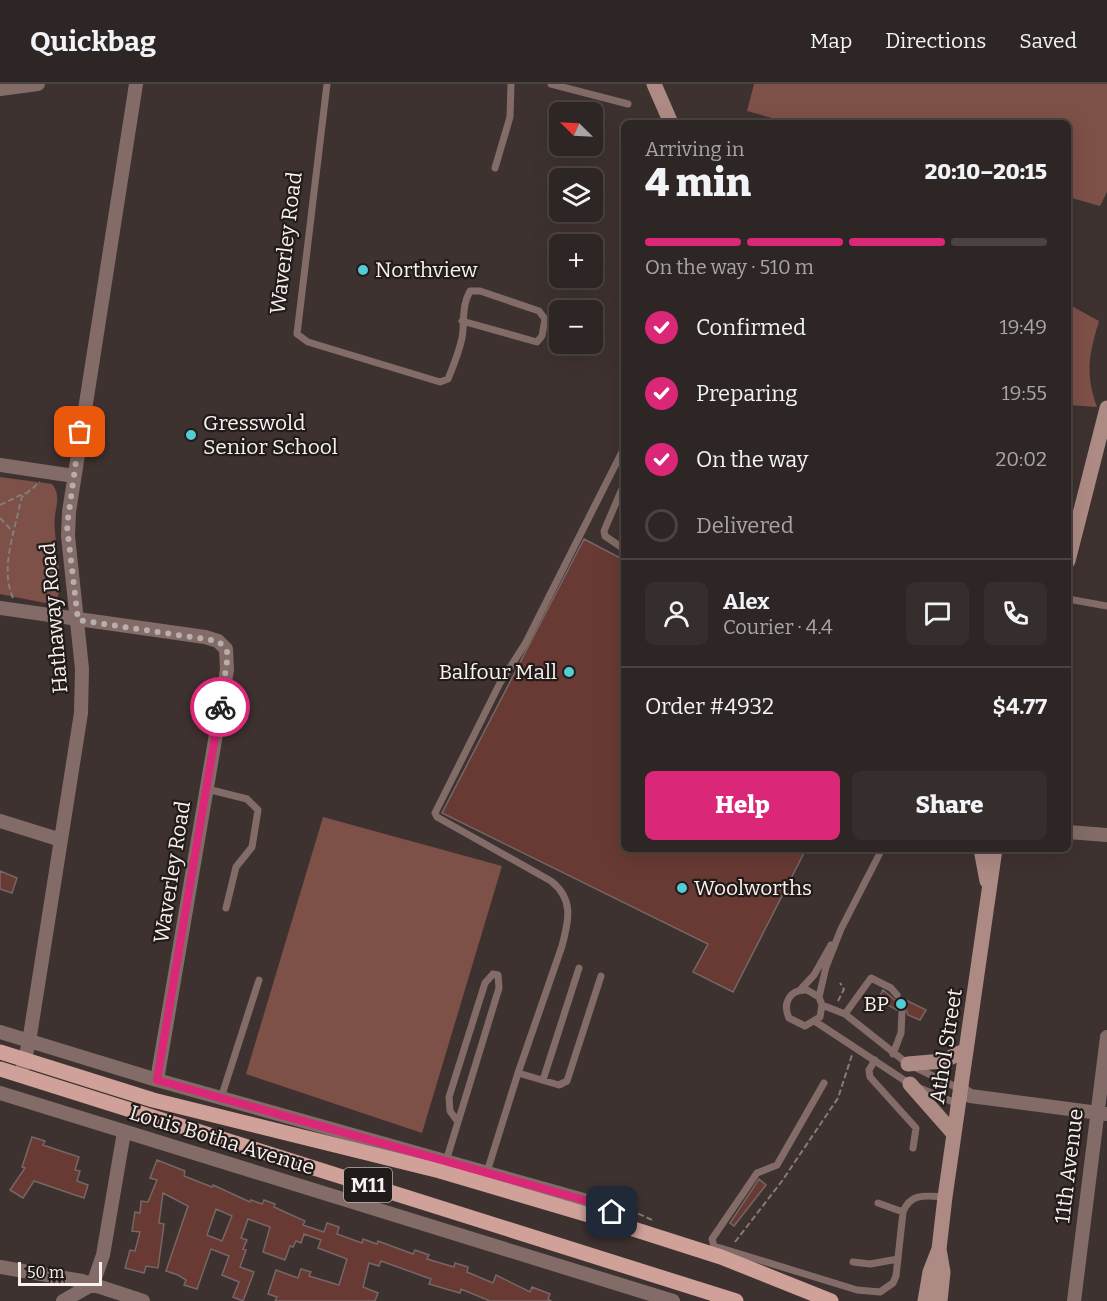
<!DOCTYPE html>
<html lang="en">
<head>
<meta charset="utf-8">
<style>
  body { margin:0; font-family:Bitter,serif; background:#362e2c; color:#f1f3f6; height:100vh; display:flex; flex-direction:column; font-size:22px; white-space:nowrap }
  * { box-sizing:border-box; margin:0 }
  p { font-size:20px; color:#a7a5a6 }
  .icon { flex:none; width:33px; height:33px; fill:none; stroke:currentColor; stroke-width:2; stroke-linecap:round; stroke-linejoin:round }
  .map { position:relative; flex:1; overflow:hidden }
  .side { position:absolute; left:621px; top:36px; width:450px; height:732px; display:flex; flex-direction:column; background:#2e2624; border-radius:9px; box-shadow:0 6px 24px #0002,0 0 0 2px #494341 }
  .side>* { flex:none }
  .needle { width:39px; rotate:294deg }
  .controls { position:absolute; left:549px; top:18px; display:grid; gap:12px }
  .controls a { display:grid; place-items:center; width:54px; height:54px; border-radius:9px; background:#2e2624; box-shadow:0 6px 24px #0002,0 0 0 2px #494341; font-size:30px }
  .scale { position:absolute; left:18px; bottom:15px; width:84px; box-sizing:border-box; padding-left:6px; border:3px solid #f9f1ef; border-top:0; font-size:16px; line-height:21px; white-space:nowrap; color:#f9f1ef; -webkit-text-stroke:4px #211b1a; paint-order:stroke }
  .pin { position:absolute; display:grid; place-items:center; width:51px; height:51px; color:#fff; margin:-26px; border-radius:12px; box-shadow:0 3px 9px #0006 }
  .courier { position:absolute; display:grid; place-items:center; width:60px; height:60px; margin:-30px; border:4px solid #db2777; border-radius:50%; background:#fff; color:#222; box-shadow:0 2px 8px #0007 }
  .headline em { font-style:normal; font-weight:800 }
  .headline div { display:flex; flex-direction:column-reverse }
  .headline { display:flex; align-items:center; justify-content:space-between; height:102px; padding:0 24px }
  h1 { font-size:39px; font-weight:800; line-height:45px }
  .bar { display:grid; grid-template-columns:repeat(4,1fr); gap:9px 6px; align-content:center; height:72px; padding:0 24px }
  .bar i { height:8px; border-radius:4px; background:#494341 }
  .bar .active { background:#db2777 }
  .bar p { grid-column:span 4 }
  .line { display:flex; align-items:center; gap:15px; padding:0 24px; border-top:2px solid #494341 }
  .line div { flex:1 }
  .round { display:grid; place-items:center; flex:none; width:63px; height:63px; border-radius:9px; background:#362e2c }
  ol { padding:0 24px; list-style:none }
  li { display:flex; align-items:center; gap:18px; height:66px }
  li p { margin-inline-start:auto }
  li .icon { padding:6px; border-radius:50%; background:#db2777; color:#fff; stroke-width:4 }
  li:last-child { color:#a7a5a6 }
  li i { width:33px; height:33px; border:3px solid #494341; border-radius:50% }
  .action { display:flex; gap:12px; margin-top:auto; padding:12px 24px }
  .action a { flex:1; height:69px; border-radius:9px; background:#db2777; color:#fff; font-size:24px; font-weight:800; line-height:69px; text-align:center }
  .action a+a { background:#362e2c; color:#f1f3f6 }
  header { display:flex; align-items:center; gap:36px; box-sizing:border-box; height:84px; padding:0 30px; background:#2e2624; border-bottom:2px solid #494341 }
  header strong { font-size:28px }
  nav { display:flex; gap:33px; margin-inline-start:auto; font-size:21px }
  .map>svg:first-child { display:block }
</style>
</head>
<body>
<header>
<strong>Quickbag</strong>
<nav><a>Map</a><a>Directions</a><a>Saved</a></nav>
</header>
<div class="map">
<svg width="1107" height="1217" viewBox="0 0 1107 1217">
  <rect width="100%" height="100%" fill="#3e3230"/>
  <path fill="#7d5048" d="M754 0H1107V108L1100 122 1068 113V39H790L747 27Z
    M1068 220 1099 237C1089 270 1085 290 1097 323L1068 321Z
    M0 393 52 400C60 410 57 419 55 431 52 455 66 499 56 517L45 519 0 510Z
    M323 733 502 782 422 1049 246 990Z"/>
  <path fill="#683a33" stroke="#756765" stroke-width="1.5" fill-rule="evenodd" d="M584 455 624 476V765H806L733 908 693 888 708 860 442 729Z
    M0 787 17 794 12 809 0 805Z
    M883 906 895 916 902 914 926 926 920 936 908 931 905 923 897 926 878 916Z
    M32 1053 45 1057 43 1061 79 1073 75 1086 80 1087 77 1097 88 1101 84 1114 34 1097 23 1114 10 1106 25 1084 22 1083Z
    M157 1076 185 1087 184 1092 212 1103 213 1101 250 1118 251 1116 262 1120 264 1116 275 1120 274 1123 305 1137 303 1141 324 1148 327 1139 339 1143 337 1150 362 1159 363 1155 377 1160 378 1157 413 1170 415 1166 429 1171 427 1175 454 1183 455 1179 468 1183 467 1188 493 1199 496 1191 530 1208 532 1203 550 1210 548 1215 551 1217H490L461 1205 460 1209 429 1200 431 1195 381 1177 379 1182 369 1179 363 1203 378 1209 375 1217H275L277 1213 268 1210 276 1186 298 1194 301 1185 311 1188 309 1192 339 1201 347 1175 318 1164 321 1156 304 1150 301 1159 296 1157 293 1163 290 1162 285 1176 263 1168 270 1143 248 1135 241 1154 247 1156 243 1165 246 1166 240 1183 254 1188 243 1217 233 1213 239 1198 222 1191 229 1172 211 1165 197 1205 184 1201 186 1196 178 1191 166 1187 188 1122 163 1109 159 1139 164 1140 158 1184 146 1182 144 1189 125 1184 130 1166 135 1167 140 1148 132 1147 135 1128 140 1129 141 1117 148 1118 157 1096 150 1094ZM216 1125 232 1132 222 1157 207 1151Z
    M759 1095 766 1101 734 1142 730 1139Z"/>
  <g fill="none" stroke-linecap="round" stroke-linejoin="round">
    <path stroke="#867b79" stroke-width="2" stroke-dasharray="6 3" stroke-linecap="butt" d="M0 421 25 409
      M0 434 14 449
      M13 514C0 485 14 450 20 420L22 413 40 398
      M838 917 844 905 840 899
      M622 1122 652 1136
      M735 1158 782 1097 838 1014 852 971"/>
    <path stroke="#836c68" stroke-width="7" d="M327 0 297 250 308 258 440 298 448 295C453 283 459 268 462 254 465 238 461 223 470 207H480L539 227 545 235 542 252 537 258 462 237
      M551 0 628 20
      M495 84 510 33 511 0
      M624 400 604 447 605 452 624 465
      M1068 515 1107 522
      M207 705 247 715 258 726 252 763 236 783 226 824
      M801 905 814 891 831 861
      M819 913 807 906C790 905 782 919 789 934L805 942 820 933 822 921 819 913 826 883 841 845 882 765
      M822 921 845 930 908 980 960 1005
      M845 930 871 894 891 904 897 911
      M816 938 910 1000 958 1020
      M893 970 901 949 902 928
      M875 976 869 986 870 993 916 1044 913 1064
      M518 989 562 862C569 836 574 815 551 797L437 733 435 729 500 599 525 560 624 364
      M543 996 579 884
      M824 999 777 1081 757 1089 712 1155 714 1162 857 1206 880 1208 893 1199 896 1192 903 1128C911 1108 927 1112 945 1113
      M221 1014 259 896
      M446 1077 458 1038 450 1027 449 1013 485 899 493 890 498 891 499 904 458 1038
      M487 1088 518 989 559 1001 567 997 601 892
      M878 1119 903 1128
      M853 1178 870 1180 898 1175"/>
    <path stroke="#836c68" stroke-width="14" d="M0 5 38 0
      M0 381 74 392
      M0 524 205 553 218 557 226 565 227 586 157 996
      M0 737 61 756
      M1068 748 1107 751
      M0 948 157 996 605 1122 623 1141
      M22 986 29 958 81 629 82 585 68 452 69 428 136 0
      M960 1005 970 1012 1107 1030
      M0 1009 673 1217
      M0 1183 82 1197 143 1217
      M93 1200 103 1171 124 1048
      M63 1217 93 1200
      M1074 1217 1107 953"/>
    <path stroke="#ae8a84" stroke-width="15" d="M654 0 671 39
      M1068 477 1107 324
      M981 765 987 797
      M908 980 943 977 966 966
      M910 1000 954 1050
      M925 1217 930 1188 939 1165
      M940 1217 943 1188 939 1165 945 1113 995 765"/>
    <path stroke="#cfa199" stroke-width="15" d="M0 968 153 1016 440 1087 599 1134 721 1173 831 1217
      M0 985 736 1217"/>
  </g>
  <g fill="none" stroke-linecap="round" stroke-linejoin="round">
    <path stroke="#b8aeac" stroke-width="6" stroke-dasharray="0 10.8" d="M80 348 67 442 78 536 218 557 226 565 228 571 220 623"/>
    <path stroke="#db2777" stroke-width="8" d="M220 623 157 996 591 1118 612 1128"/>
  </g>
  <g fill="#52ccd5" stroke="#211b1a" stroke-width="2">
    <circle cx="363" cy="186" r="6"/>
    <circle cx="191" cy="351" r="6"/>
    <circle cx="569" cy="588" r="6"/>
    <circle cx="682" cy="804" r="6"/>
    <circle cx="901" cy="920" r="6"/>
  </g>
  <g text-anchor="middle" stroke-width="4.5" stroke-linejoin="round" paint-order="stroke">
    <rect fill="#211b1a" stroke="#b8b1af" stroke-width="1.5" x="344" y="1084" width="48" height="34" rx="4.5"/>
    <g font-size="20" font-weight="bold" fill="#f9f1ef">
      <text x="368" y="1108">M11</text>
    </g>
    <g font-size="21" fill="#f9f1ef" stroke="#211b1a">
      <text transform="translate(286 159) rotate(-83)" y="7">Waverley Road</text>
      <text transform="translate(54 534) rotate(-95)" y="7">Hathaway Road</text>
      <text transform="translate(172 788) rotate(-81)" y="7">Waverley Road</text>
      <text transform="translate(946 962) rotate(-81)" y="7">Athol Street</text>
      <text transform="translate(222 1056) rotate(17)" y="7">Louis Botha Avenue</text>
      <text transform="translate(1069 1082) rotate(-83)" y="7">11th Avenue</text>
    </g>
    <g font-size="21" fill="#f9f1ef" stroke="#211b1a" text-anchor="start">
      <text x="375" y="193">Northview</text>
      <text x="203" y="346">Gresswold<tspan x="203" dy="24">Senior School</tspan></text>
      <text x="557" y="595" text-anchor="end">Balfour Mall</text>
      <text x="694" y="811">Woolworths</text>
      <text x="889" y="927" text-anchor="end">BP</text>
    </g>
  </g>
</svg>
<div class="controls">
<a><svg class="needle" viewBox="-14 -14 28 28"><path d="M0-13l5 13h-10z" fill="#e53935"/><path d="M0 13l5-13h-10z" fill="#a7a5a6"/></svg></a>
<a><svg class="icon" aria-label="layers" viewBox="0 0 24 24"><path d="M12 4l9 5-9 5-9-5zM3 14l9 5 9-5"/></svg></a>
<a>+</a>
<a>−</a>
</div>
<div class="scale">50 m</div>
<div class="pin" style="left:80px;top:348px;background:#ea580c"><svg class="icon" aria-label="bag" viewBox="0 0 24 24"><path d="M5 8h14l-1 12H6zM9 8a3 3 0 0 1 6 0"/></svg></div>
<div class="pin" style="left:612px;top:1128px;background:#1f2937"><svg class="icon" aria-label="home" viewBox="0 0 24 24"><path d="M3 11l9-7 9 7M6 9v11h12V9"/></svg></div>
<div class="courier" style="left:220px;top:623px"><svg class="icon" aria-label="bike" viewBox="0 0 24 24"><circle cx="6" cy="16" r="4"/><circle cx="18" cy="16" r="4"/><path d="M6 16l4-8h5l3 8M10 8l3 8H6M13 5h3"/></svg></div>
<section class="side">
<div class="headline"><div><h1>4 min</h1><p>Arriving in</p></div><em>20:10–20:15</em></div>
<div class="bar"><i class="active"></i><i class="active"></i><i class="active"></i><i></i><p>On the way · 510 m</p></div>
<ol>
<li><svg class="icon" aria-label="check" viewBox="0 0 24 24"><path d="M5 12l5 5 9-10"/></svg>Confirmed<p>19:49</p></li>
<li><svg class="icon" aria-label="check" viewBox="0 0 24 24"><path d="M5 12l5 5 9-10"/></svg>Preparing<p>19:55</p></li>
<li><svg class="icon" aria-label="check" viewBox="0 0 24 24"><path d="M5 12l5 5 9-10"/></svg>On the way<p>20:02</p></li>
<li><i></i>Delivered</li>
</ol>
<div class="line" style="height:108px"><a class="round"><svg class="icon" aria-label="person" viewBox="0 0 24 24"><circle cx="12" cy="8" r="4"/><path d="M4 21q1-7 8-7t8 7"/></svg></a><div><b>Alex</b><p>Courier · 4.4</p></div><a class="round"><svg class="icon" aria-label="chat" viewBox="0 0 24 24"><path d="M4 5h16v11H9l-5 4z"/></svg></a><a class="round"><svg class="icon" aria-label="phone" viewBox="0 0 24 24"><path d="M5 4h4l2 5-3 2q2 4 5 5l2-3 5 2v4C11 20 4 13 5 4z"/></svg></a></div>
<div class="line" style="height:78px"><div>Order #4932</div><b>$4.77</b></div>
<div class="action"><a>Help</a><a>Share</a></div>
</section>
</div>
</body>
</html>
